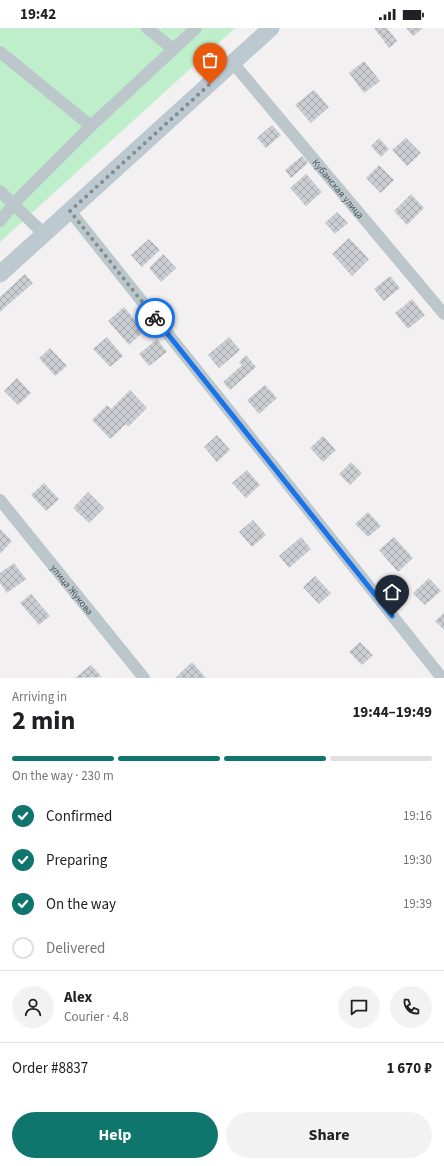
<!DOCTYPE html>
<html lang="en">
<head>
<meta charset="utf-8">
<style>
  body { margin:0; font-family:"Source Sans 3",sans-serif; background:#f2f2f2; color:#202124; height:100vh; display:flex; flex-direction:column; font-size:15px; white-space:nowrap }
  * { box-sizing:border-box; margin:0 }
  p { font-size:13px; color:#757577 }
  .icon { flex:none; width:22px; height:22px; fill:none; stroke:currentColor; stroke-width:2; stroke-linecap:round; stroke-linejoin:round }
  .map { position:relative; height:650px; overflow:hidden }
  .drawer { display:flex; flex-direction:column; background:#fff; flex:1 }
  .drawer>* { flex:none }
  .pin { position:absolute; display:grid; place-items:center; width:34px; height:34px; color:#fff; margin:-41px -17px; border-radius:50% 50% 50% 0; rotate:-45deg; box-shadow:0 0 4px #0007 }
  .pin .icon { rotate:45deg }
  .courier { position:absolute; display:grid; place-items:center; width:40px; height:40px; margin:-20px; border:3px solid #1a73e8; border-radius:50%; background:#fff; color:#222; box-shadow:0 1px 5px #0007 }
  .summary em { font-style:normal; font-weight:700 }
  .summary div { display:flex; flex-direction:column-reverse }
  .summary { display:flex; align-items:center; justify-content:space-between; height:68px; padding:0 12px }
  h1 { font-size:26px; font-weight:700; line-height:30px }
  .bar { display:grid; grid-template-columns:repeat(4,1fr); gap:6px 4px; align-content:center; height:48px; padding:0 12px }
  .bar i { height:5px; border-radius:3px; background:#e0e0e0 }
  .bar .selected { background:#0f766e }
  .bar p { grid-column:span 4 }
  .line { display:flex; align-items:center; gap:10px; padding:0 12px; border-top:1px solid #e0e0e0 }
  .line div { flex:1 }
  .round { display:grid; place-items:center; flex:none; width:42px; height:42px; border-radius:21px; background:#f2f2f2 }
  ol { padding:0 12px; list-style:none }
  li { display:flex; align-items:center; gap:12px; height:44px }
  li p { margin-inline-start:auto }
  li .icon { padding:4px; border-radius:50%; background:#0f766e; color:#fff; stroke-width:4 }
  li:last-child { color:#757577 }
  li i { width:22px; height:22px; border:2px solid #e0e0e0; border-radius:50% }
  .cta { display:flex; gap:8px; margin-top:auto; padding:8px 12px }
  .cta a { flex:1; height:46px; border-radius:24px; background:#0f766e; color:#fff; font-size:16px; font-weight:700; line-height:46px; text-align:center }
  .cta a+a { background:#f2f2f2; color:#202124 }
  .status { display:flex; justify-content:space-between; align-items:center; height:28px; padding:0 20px; background:#fff; direction:ltr }
  .status svg { height:11px; fill:currentColor }
  .map>svg:first-child { display:block }
</style>
</head>
<body>
<div class="status"><b>19:42</b><svg viewBox="0 0 49 12"><path d="M0 12V9h3v3zM5 12V6h3v6zM10 12V3h3v9zM15 12V0h3v12zM26 1h20v11H26zM47 4h2v5h-2z"/></svg></div>
<div class="map">
<svg width="444" height="650" viewBox="0 0 444 650">
  <defs>
    <pattern id="building-cross-hatch" width="8" height="8" patternUnits="userSpaceOnUse"><rect width="8" height="8" fill="#caced2"/><path d="M0 0l8 8M0 8l8-8" fill="none" stroke="#a6aaae"/></pattern>
  </defs>
  <rect width="100%" height="100%" fill="#f2f0f0"/>
  <path fill="#bfefca" d="M0 0H235L0 214Z"/>
  <path fill="url(#building-cross-hatch)" d="M374 0H387L397 13 389 20Z
    M406 0H423L413 8Z
    M364 33 380 53 364 65 349 45Z
    M314 62 329 79 311 95 295 77Z
    M272 97 281 107 266 120 257 110Z
    M379 110 389 121 381 129 371 118Z
    M406 110 421 125 407 138 392 122Z
    M302 128 308 135 291 150 285 142Z
    M379 137 394 152 381 165 366 150Z
    M306 146 322 164 306 178 290 160Z
    M411 166 424 180 407 197 394 183Z
    M337 184 348 195 335 206 325 195Z
    M349 210 369 231 352 248 332 226Z
    M149 211 160 222 142 239 131 227Z
    M163 226 176 240 161 254 149 240Z
    M25 246 33 255 0 284V269Z
    M390 248 400 260 384 273 374 261Z
    M412 271 425 287 408 301 395 285Z
    M124 279 144 303 129 317 108 293Z
    M107 309 123 328 110 339 93 321Z
    M229 309 240 322 219 340 208 327Z
    M157 311 167 324 149 338 139 326Z
    M50 320 67 338 55 348 39 330Z
    M246 327 256 339 230 362 223 354 242 337 239 334Z
    M17 350 31 365 18 377 4 363Z
    M265 357 277 370 259 386 247 372Z
    M130 362 147 380 128 399 126 396 110 411 92 392 107 377 111 381Z
    M217 407 230 422 217 434 204 419Z
    M323 408 336 422 323 434 310 420Z
    M351 434 362 445 350 457 339 446Z
    M247 442 260 457 246 470 232 455Z
    M44 455 59 471 46 483 31 467Z
    M88 464 104 480 89 495 73 480Z
    M368 484 381 498 368 509 355 496Z
    M253 492 266 507 252 519 239 504Z
    M0 501 12 513 0 526Z
    M301 509 311 521 289 540 279 528Z
    M394 509 413 530 398 544 379 522Z
    M14 535 26 551 7 565 0 555V545Z
    M315 548 331 565 319 576 303 559Z
    M429 550 441 563 425 577 413 565Z
    M31 566 50 588 39 597 20 575Z
    M444 585V602L435 593Z
    M360 614 373 627 362 637 349 624Z
    M192 634 206 650H177L176 649Z
    M91 637 102 649 75 650Z"/>
  <g fill="none" stroke-linecap="round" stroke-linejoin="round">
    <g stroke="#bcc7cc" stroke-width="12">
      <path d="M147 0 173 21"/>
      <path d="M0 24 91 98"/>
      <path id="s1" d="M233 35 444 286"/>
      <path d="M0 163 44 206"/>
      <path d="M70 183 442 650"/>
      <path d="M0 193 17 172 91 98 196 0"/>
      <path id="s2" d="M0 472 144 650"/>
    </g>
    <path stroke="#bcc9d1" stroke-width="17" d="M0 246 271 0"/>
  </g>
  <g fill="none" stroke-linecap="round" stroke-linejoin="round">
    <path stroke="#848c90" stroke-width="4" stroke-dasharray="0 7.2" d="M155 290 70 183 210 56"/>
    <path stroke="#1a73e8" stroke-width="5" d="M155 290 392 588"/>
  </g>
  <g text-anchor="middle" stroke-width="3" stroke-linejoin="round" paint-order="stroke">
    <g font-size="10" fill="#48565d" stroke="#fff">
      <text dy="4" stroke="none"><textPath href="#s1" startOffset="164">Кубанская улица</textPath></text>
      <text dy="4" stroke="none"><textPath href="#s2" startOffset="115">улица Жукова</textPath></text>
    </g>
  </g>
</svg>
<div class="pin" style="left:210px;top:56px;background:#ea580c"><svg class="icon" aria-label="bag" viewBox="0 0 24 24"><path d="M5 8h14l-1 12H6zM9 8a3 3 0 0 1 6 0"/></svg></div>
<div class="pin" style="left:392px;top:588px;background:#1f2937"><svg class="icon" aria-label="home" viewBox="0 0 24 24"><path d="M3 11l9-7 9 7M6 9v11h12V9"/></svg></div>
<div class="courier" style="left:155px;top:290px"><svg class="icon" aria-label="bike" viewBox="0 0 24 24"><circle cx="6" cy="16" r="4"/><circle cx="18" cy="16" r="4"/><path d="M6 16l4-8h5l3 8M10 8l3 8H6M13 5h3"/></svg></div>
</div>
<section class="drawer">
<div class="summary"><div><h1>2 min</h1><p>Arriving in</p></div><em>19:44–19:49</em></div>
<div class="bar"><i class="selected"></i><i class="selected"></i><i class="selected"></i><i></i><p>On the way · 230 m</p></div>
<ol>
<li><svg class="icon" aria-label="check" viewBox="0 0 24 24"><path d="M5 12l5 5 9-10"/></svg>Confirmed<p>19:16</p></li>
<li><svg class="icon" aria-label="check" viewBox="0 0 24 24"><path d="M5 12l5 5 9-10"/></svg>Preparing<p>19:30</p></li>
<li><svg class="icon" aria-label="check" viewBox="0 0 24 24"><path d="M5 12l5 5 9-10"/></svg>On the way<p>19:39</p></li>
<li><i></i>Delivered</li>
</ol>
<div class="line" style="height:72px"><a class="round"><svg class="icon" aria-label="person" viewBox="0 0 24 24"><circle cx="12" cy="8" r="4"/><path d="M4 21q1-7 8-7t8 7"/></svg></a><div><b>Alex</b><p>Courier · 4.8</p></div><a class="round"><svg class="icon" aria-label="chat" viewBox="0 0 24 24"><path d="M4 5h16v11H9l-5 4z"/></svg></a><a class="round"><svg class="icon" aria-label="phone" viewBox="0 0 24 24"><path d="M5 4h4l2 5-3 2q2 4 5 5l2-3 5 2v4C11 20 4 13 5 4z"/></svg></a></div>
<div class="line" style="height:52px"><div>Order #8837</div><b>1 670 ₽</b></div>
<div class="cta"><a>Help</a><a>Share</a></div>
</section>
</body>
</html>
